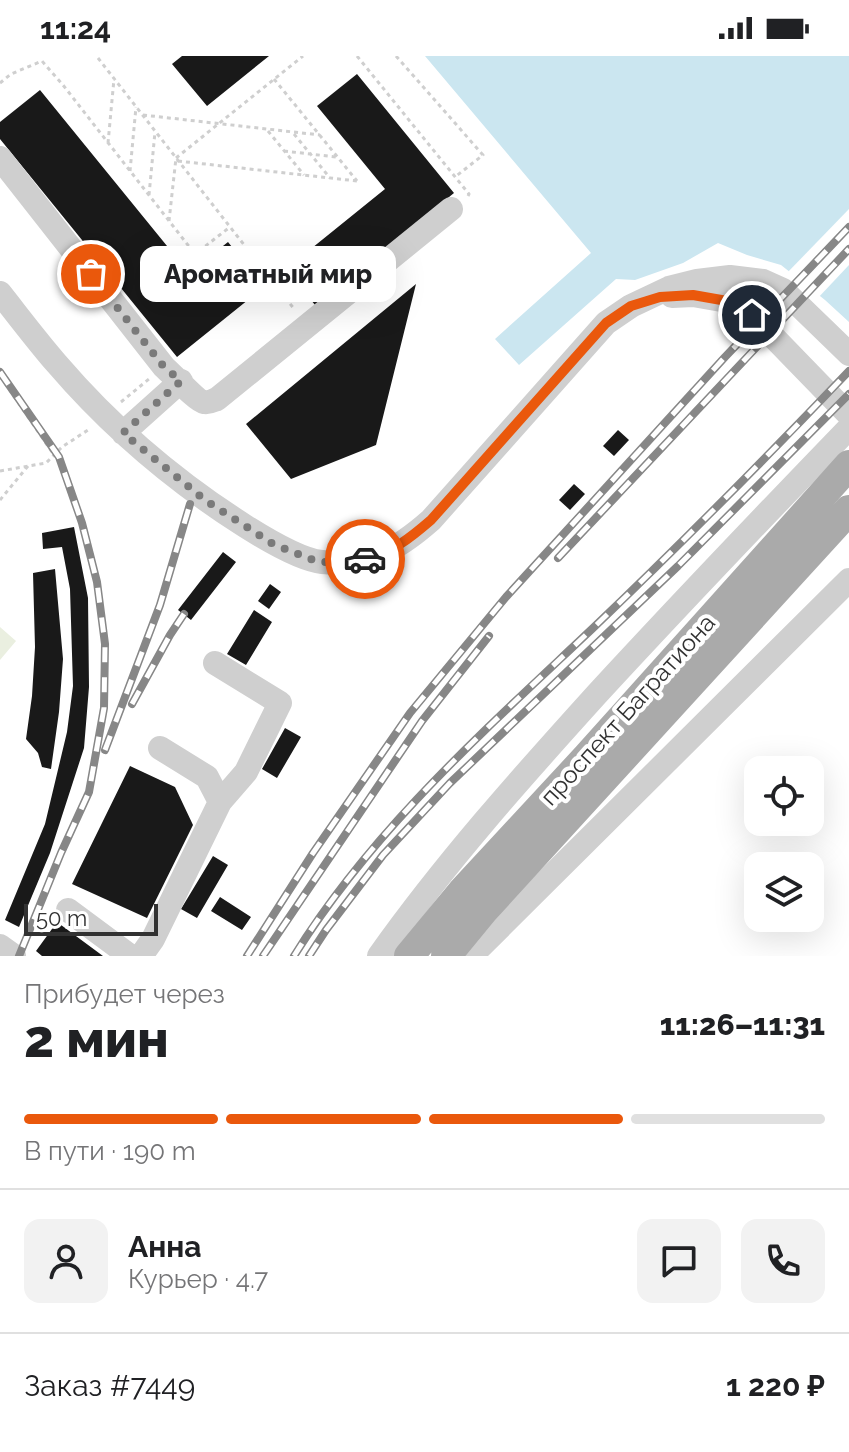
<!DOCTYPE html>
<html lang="ru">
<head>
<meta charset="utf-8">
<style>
  body { margin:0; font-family:Raleway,sans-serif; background:#f2f2f2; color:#202124; height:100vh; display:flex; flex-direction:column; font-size:30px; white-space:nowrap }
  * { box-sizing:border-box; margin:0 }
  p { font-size:26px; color:#757577 }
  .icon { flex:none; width:44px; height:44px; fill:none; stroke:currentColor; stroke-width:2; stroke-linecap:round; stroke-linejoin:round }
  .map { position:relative; height:900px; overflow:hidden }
  .details { display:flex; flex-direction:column; background:#fff; flex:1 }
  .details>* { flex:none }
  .controls { position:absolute; left:744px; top:700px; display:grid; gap:16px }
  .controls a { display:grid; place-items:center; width:80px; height:80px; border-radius:16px; background:#fff; box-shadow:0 8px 32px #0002; font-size:40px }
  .scale { position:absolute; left:24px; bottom:20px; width:134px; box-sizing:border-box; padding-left:8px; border:4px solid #323232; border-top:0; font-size:22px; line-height:28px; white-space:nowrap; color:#323232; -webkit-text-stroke:6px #fff; paint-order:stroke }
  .pin { position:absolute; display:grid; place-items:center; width:68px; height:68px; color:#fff; margin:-34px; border:4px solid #fff; border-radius:50%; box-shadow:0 2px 8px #0007 }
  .courier { position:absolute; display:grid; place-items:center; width:80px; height:80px; margin:-40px; border:6px solid #ea580c; border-radius:50%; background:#fff; color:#222; box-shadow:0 2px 10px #0007 }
  .bubble { position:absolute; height:56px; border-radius:16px; background:#fff; box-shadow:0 8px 32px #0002; font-size:26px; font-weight:800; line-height:56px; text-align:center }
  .summary em { font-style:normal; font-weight:800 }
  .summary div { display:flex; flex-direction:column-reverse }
  .summary { display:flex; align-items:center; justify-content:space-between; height:136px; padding:0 24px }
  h1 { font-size:52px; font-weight:800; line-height:60px }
  .bar { display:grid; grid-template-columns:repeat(4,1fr); gap:12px 8px; align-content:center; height:96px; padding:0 24px }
  .bar i { height:10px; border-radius:6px; background:#e0e0e0 }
  .bar .on { background:#ea580c }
  .bar p { grid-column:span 4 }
  .line { display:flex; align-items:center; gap:20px; padding:0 24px; border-top:2px solid #e0e0e0 }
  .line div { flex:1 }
  .round { display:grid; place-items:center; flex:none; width:84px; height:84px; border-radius:16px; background:#f2f2f2 }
  .status { display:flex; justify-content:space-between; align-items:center; height:56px; padding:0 40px; background:#fff; direction:ltr }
  .status svg { height:22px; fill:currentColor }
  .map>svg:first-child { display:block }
</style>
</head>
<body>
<div class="status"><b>11:24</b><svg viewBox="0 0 49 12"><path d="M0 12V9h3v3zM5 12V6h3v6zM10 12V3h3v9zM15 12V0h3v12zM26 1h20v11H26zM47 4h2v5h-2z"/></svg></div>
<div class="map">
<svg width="849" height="900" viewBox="0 0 849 900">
  <rect width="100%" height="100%" fill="#fff"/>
  <path fill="#eaefe0" d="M0 571 16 585 0 604Z"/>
  <path fill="#cbe6f0" d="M425 0H849V266L825 244 781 209 747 199 718 187 683 207 635 224 616 223 519 309 495 283 591 197Z"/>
  <path fill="#fff" d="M849 153V209L817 243 786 218Z"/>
  <path fill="#191919" d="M182 0H269L207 50 172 8Z
    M357 18 454 137 315 249 286 213 385 133 317 50Z
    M40 34 189 217 228 186 264 231 177 301 0 83V66Z
    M416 228 376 389 291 423 246 368Z
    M618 374 629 384 614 400 603 390Z
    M574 428 585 438 570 454 559 444Z
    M74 471 88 542 89 631 84 692 50 797 19 871 5 864 45 768 67 676 73 630 70 533 62 491 43 493 42 477Z
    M223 496 236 506 191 564 178 554Z
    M55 513 63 603 59 656 51 713 42 711 38 697 26 683 32 640 35 591 33 517Z
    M270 528 281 536 269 553 258 545Z
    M254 554 272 566 246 609 227 598Z
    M285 672 301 681 277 722 262 713Z
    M130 710 175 731 193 769 147 862 72 828Z
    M213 800 228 809 197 862 181 853Z
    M220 841 251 861 242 874 211 855Z
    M57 866 103 900H42L36 895Z"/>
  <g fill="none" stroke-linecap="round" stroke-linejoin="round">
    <path stroke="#cfcfcf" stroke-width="3" stroke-dasharray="4 4" stroke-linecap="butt" d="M357 0 469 138 468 140
      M396 0 483 99 455 121
      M98 2 295 254
      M274 23 357 125
      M0 27 11 18 42 5 63 29 191 193 199 195 230 171
      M143 59 320 79
      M268 75 304 119
      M294 78 330 122
      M108 87 114 23
      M284 95 336 101
      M176 102 303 0
      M178 105 357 125
      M130 115 136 51
      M149 139 155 76
      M169 165 176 102
      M0 320 54 399
      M121 346 149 323
      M0 415 46 407 62 391 91 372
      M0 444 28 410"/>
    <path stroke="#cfcfcf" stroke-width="24" d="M0 102 164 311C172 318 197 345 204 346 209 347 212 345 217 343L451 153
      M0 237C19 261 37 285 57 308 111 371 176 426 245 470 264 482 300 504 322 506 369 510 397 494 431 464L606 267 631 250 669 232 697 225 730 221 763 225 783 234 849 298
      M672 240 693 239 727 245 752 259 849 359
      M123 377 181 325
      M160 692 207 721 220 746
      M68 854 130 900
      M0 890 14 900
      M141 900 153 883 220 746 246 716 280 647 215 607
      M379 900C445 807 521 722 597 638 680 548 764 460 849 372
      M471 900 849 524"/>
    <path stroke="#aaa" stroke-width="30" d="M409 900 462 836 587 701 849 409
      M446 900 483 855 849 454"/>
    <defs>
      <path id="rail" d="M0 316 59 401 82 467 97 526 105 588 104 652 89 736 61 797 19 900
        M558 502 849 193
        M132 648 170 579 184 558
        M105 694 160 549 190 448
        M247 900 313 797 410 657 506 541 725 301 849 171
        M263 900 422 665 489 580
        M294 900C373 773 484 675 592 573 680 489 765 403 849 315
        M309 900 326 874 383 799 450 727 678 510 849 338"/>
    </defs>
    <use href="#rail" stroke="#878787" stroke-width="8"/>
    <use href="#rail" stroke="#fff" stroke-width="5" stroke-dasharray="15" stroke-linecap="butt"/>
  </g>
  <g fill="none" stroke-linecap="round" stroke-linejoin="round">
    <path stroke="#7a7a7a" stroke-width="8" stroke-dasharray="0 14.4" d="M91 218 164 311 181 325 123 377 205 444 273 488 318 506H352L365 503"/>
    <path stroke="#ea580c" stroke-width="10" d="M365 503C394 495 409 483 431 464L606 267 631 250 660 241 693 239 727 245 752 259"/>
  </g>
  <g text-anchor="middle" stroke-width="8" stroke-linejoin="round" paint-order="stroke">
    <g font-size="24" fill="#323232" stroke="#fff">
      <text transform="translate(628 654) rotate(-48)" y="8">проспект Багратиона</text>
    </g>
  </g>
</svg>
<div class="controls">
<a><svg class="icon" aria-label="locate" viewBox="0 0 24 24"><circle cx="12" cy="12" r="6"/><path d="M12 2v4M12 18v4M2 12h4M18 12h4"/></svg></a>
<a><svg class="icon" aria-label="layers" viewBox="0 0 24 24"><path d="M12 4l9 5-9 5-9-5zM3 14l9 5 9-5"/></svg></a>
</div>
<div class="scale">50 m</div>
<div class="pin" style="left:91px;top:218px;background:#ea580c"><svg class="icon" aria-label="bag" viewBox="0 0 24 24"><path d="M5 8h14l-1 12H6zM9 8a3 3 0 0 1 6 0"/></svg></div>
<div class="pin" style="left:752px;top:259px;background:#1f2937"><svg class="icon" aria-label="home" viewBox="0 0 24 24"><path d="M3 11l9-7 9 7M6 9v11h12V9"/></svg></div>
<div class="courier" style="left:365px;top:503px"><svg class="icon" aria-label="car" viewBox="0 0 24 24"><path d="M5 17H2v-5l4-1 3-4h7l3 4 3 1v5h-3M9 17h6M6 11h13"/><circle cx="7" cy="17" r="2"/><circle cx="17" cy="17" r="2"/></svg></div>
<div class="bubble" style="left:140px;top:190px;width:256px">Ароматный мир</div>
</div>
<section class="details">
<div class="summary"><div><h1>2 мин</h1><p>Прибудет через</p></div><em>11:26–11:31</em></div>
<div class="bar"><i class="on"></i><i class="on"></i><i class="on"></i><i></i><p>В пути · 190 m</p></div>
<div class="line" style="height:144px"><a class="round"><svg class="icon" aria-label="person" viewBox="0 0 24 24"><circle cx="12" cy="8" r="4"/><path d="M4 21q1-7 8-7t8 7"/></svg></a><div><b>Анна</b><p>Курьер · 4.7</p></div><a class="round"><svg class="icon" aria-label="chat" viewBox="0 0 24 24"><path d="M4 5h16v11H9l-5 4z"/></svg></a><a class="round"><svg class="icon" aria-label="phone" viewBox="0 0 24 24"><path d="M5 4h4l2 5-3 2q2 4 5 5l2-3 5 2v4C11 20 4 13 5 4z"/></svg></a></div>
<div class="line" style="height:104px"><div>Заказ #7449</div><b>1 220 ₽</b></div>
</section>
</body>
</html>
